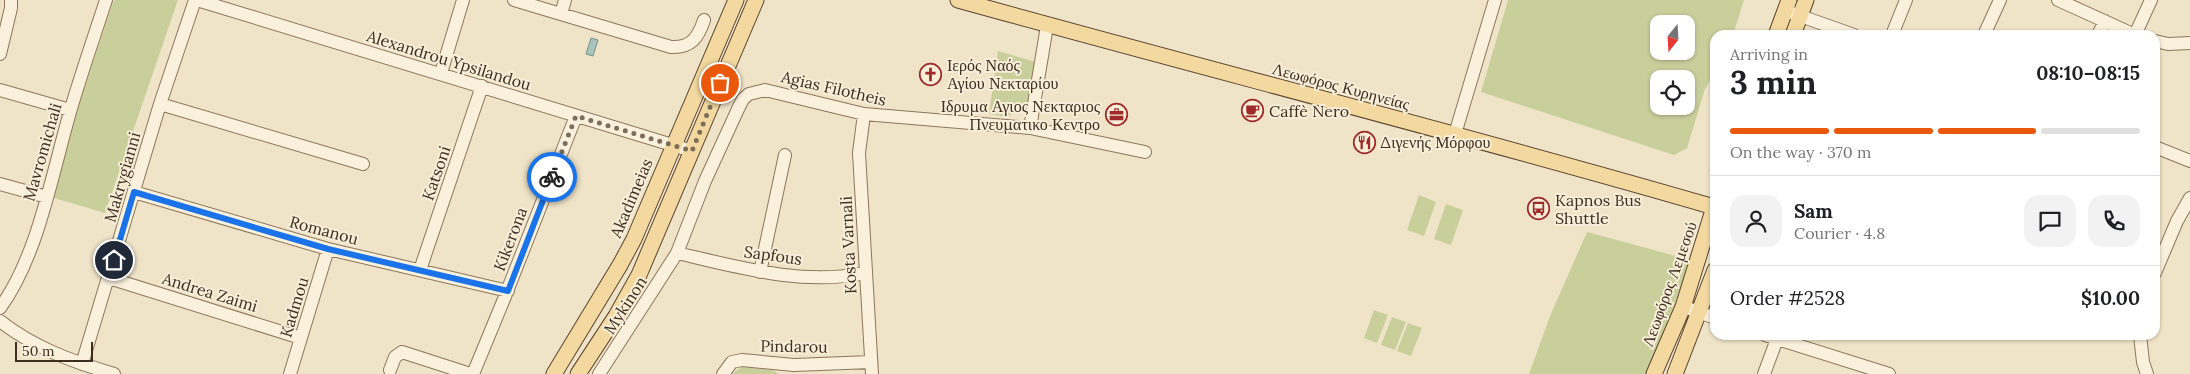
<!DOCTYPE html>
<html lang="en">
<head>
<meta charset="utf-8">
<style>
  body { margin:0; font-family:Lora,serif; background:#f2f2f2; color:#202124; height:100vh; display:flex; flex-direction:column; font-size:19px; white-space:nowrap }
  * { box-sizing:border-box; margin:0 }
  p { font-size:16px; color:#757577 }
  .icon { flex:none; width:28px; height:28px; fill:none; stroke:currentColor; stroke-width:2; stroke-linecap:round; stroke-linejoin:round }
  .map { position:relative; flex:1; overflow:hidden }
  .details { position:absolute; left:1710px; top:30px; width:450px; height:310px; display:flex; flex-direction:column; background:#fff; border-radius:15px; box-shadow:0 1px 4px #0004 }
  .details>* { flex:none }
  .needle { width:32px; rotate:198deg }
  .tools { position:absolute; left:1650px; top:15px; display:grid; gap:10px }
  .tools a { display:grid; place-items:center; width:45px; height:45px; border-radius:10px; background:#fff; box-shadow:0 1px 4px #0004; font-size:25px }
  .scale { position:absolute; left:15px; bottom:12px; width:78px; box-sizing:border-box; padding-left:5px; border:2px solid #3d2e20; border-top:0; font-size:14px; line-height:18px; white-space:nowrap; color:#3d2e20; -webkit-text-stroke:4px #f7eed8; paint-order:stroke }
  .pin { position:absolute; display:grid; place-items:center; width:42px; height:42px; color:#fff; margin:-21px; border:2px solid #fff; border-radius:50%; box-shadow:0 1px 5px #0007 }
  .courier { position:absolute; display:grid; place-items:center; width:50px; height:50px; margin:-25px; border:4px solid #1a73e8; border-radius:50%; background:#fff; color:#222; box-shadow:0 1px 6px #0007 }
  .overview em { font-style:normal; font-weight:800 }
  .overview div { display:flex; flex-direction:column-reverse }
  .overview { display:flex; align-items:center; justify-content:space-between; height:85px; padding:0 20px }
  h1 { font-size:32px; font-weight:800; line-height:38px }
  .bar { display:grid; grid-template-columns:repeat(4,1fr); gap:8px 5px; align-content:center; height:60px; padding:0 20px }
  .bar i { height:6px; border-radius:4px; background:#e0e0e0 }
  .bar .on { background:#ea580c }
  .bar p { grid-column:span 4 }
  .line { display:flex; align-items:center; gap:12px; padding:0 20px; border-top:1px solid #e0e0e0 }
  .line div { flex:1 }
  .round { display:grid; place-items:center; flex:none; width:52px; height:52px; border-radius:15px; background:#f2f2f2 }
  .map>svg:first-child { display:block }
</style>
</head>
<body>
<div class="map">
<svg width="2190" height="374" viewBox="0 0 2190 374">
  <rect width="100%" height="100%" fill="#f0e4c8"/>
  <path fill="#c9cf9b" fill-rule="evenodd" d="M114 0H178L105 213 51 197 64 148Z
    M1508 0H1744L1733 35H1715V72L1705 89 1687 148 1674 155 1481 92ZM1659 24H1686V51H1659ZM1659 79H1686V106H1659Z
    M998 51 1036 62 1027 105 1007 117 989 114Z
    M1419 195 1436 202 1424 236 1407 230Z
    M1446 204 1463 210 1451 245 1434 239Z
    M1587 232 1691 260 1664 332 1646 374H1529L1550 316Z
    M1374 310 1388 315 1377 343 1364 338Z
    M1392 317 1406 322 1395 350 1381 345Z
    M1408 323 1422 328 1411 356 1397 351Z
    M742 367 773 370 779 374H731Z"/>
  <path fill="#a9c4bc" stroke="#6f938a" d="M591 38 598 40 593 56 586 54Z"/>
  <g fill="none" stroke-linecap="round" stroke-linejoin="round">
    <defs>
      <path id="minor" d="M197 0 692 151
        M514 0 671 47C691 48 698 38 704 20
        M2058 0 2135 35
        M1792 13 1854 35
        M561 14 565 0
        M1892 35 1906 0
        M1984 35 2000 0
        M2098 35 2105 21
        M2135 35 2151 0
        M2155 41 2168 44 2190 43
        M0 54 11 8V0
        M441 73 463 0
        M0 90 70 110
        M160 104 363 164
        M864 114 859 153 872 374
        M1030 128 1047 26
        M1455 134 1495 0
        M2155 147 2190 161
        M0 184 47 197
        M134 192 328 249 508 291
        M677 253C738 267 802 286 865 273
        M420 270 482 86
        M760 272 785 155
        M2155 273 2177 221 2190 198
        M109 278 301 338
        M0 308C38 256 52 174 70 112 81 74 94 37 106 0
        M1690 309 1715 318
        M0 321C34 348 74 362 114 374
        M1765 335 1889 374
        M2140 335 2143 362 2147 374
        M82 364 160 104 195 0
        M390 370 395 357 402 352 470 374
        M290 374 328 249
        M473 374 504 299 576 116
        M599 374 677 253 705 181 738 109 743 99 749 94 765 90 864 114 1030 128 1145 152
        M723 374 732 362 742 360 794 365 871 362
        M1764 374 1777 339"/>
      <path id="major" d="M958 0C1210 70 1463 134 1714 207
        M1776 35 1789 0
        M1793 35 1806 0
        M554 374 620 265 634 239 736 0
        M578 374 616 316 639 275 756 0
        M1654 374 1683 307 1715 204
        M1675 374 1715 270"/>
    </defs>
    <use href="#minor" stroke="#8d765c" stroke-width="14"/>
    <use href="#major" stroke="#5b4430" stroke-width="17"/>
    <use href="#minor" stroke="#faf1dc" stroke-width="12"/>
    <use href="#major" stroke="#f3d9a0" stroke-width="15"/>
  </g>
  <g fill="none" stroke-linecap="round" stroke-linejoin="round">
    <path stroke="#7c6e5b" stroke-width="5" stroke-dasharray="0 9" d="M552 177 576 116 692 151 720 83"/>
    <path stroke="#1a73e8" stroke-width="6" d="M114 260 134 192 328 249 508 291 552 177"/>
  </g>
  <defs>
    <symbol id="church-ring" viewBox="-11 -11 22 22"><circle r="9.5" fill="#f7eed8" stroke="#9e2a2b" stroke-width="1.5"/><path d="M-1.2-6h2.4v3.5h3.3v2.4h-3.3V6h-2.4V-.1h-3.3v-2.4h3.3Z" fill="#9e2a2b"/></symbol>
    <symbol id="cafe-ring" viewBox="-11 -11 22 22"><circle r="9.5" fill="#f7eed8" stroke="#9e2a2b" stroke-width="1.5"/><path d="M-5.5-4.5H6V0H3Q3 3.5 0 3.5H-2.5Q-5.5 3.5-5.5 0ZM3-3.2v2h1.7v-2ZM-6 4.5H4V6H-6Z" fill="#9e2a2b"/></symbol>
    <symbol id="office-ring" viewBox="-11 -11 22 22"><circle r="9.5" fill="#f7eed8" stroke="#9e2a2b" stroke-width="1.5"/><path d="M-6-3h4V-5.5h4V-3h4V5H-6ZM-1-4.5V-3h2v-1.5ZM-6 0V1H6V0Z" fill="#9e2a2b"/></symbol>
    <symbol id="restaurant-ring" viewBox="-11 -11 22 22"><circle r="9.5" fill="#f7eed8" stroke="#9e2a2b" stroke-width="1.5"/><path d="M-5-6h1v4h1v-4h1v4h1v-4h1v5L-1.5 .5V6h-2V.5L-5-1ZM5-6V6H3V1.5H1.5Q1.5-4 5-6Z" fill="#9e2a2b"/></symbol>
    <symbol id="bus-ring" viewBox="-11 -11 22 22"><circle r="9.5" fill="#f7eed8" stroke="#9e2a2b" stroke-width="1.5"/><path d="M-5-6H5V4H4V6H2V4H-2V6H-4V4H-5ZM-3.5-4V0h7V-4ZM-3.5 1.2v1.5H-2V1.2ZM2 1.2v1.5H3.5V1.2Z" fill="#9e2a2b"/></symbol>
  </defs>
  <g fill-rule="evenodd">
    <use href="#church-ring" x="918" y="62" width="25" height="25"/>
    <use href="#cafe-ring" x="1240" y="98" width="25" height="25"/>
    <use href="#office-ring" x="1104" y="102" width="25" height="25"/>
    <use href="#restaurant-ring" x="1352" y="130" width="25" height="25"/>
    <use href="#bus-ring" x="1526" y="196" width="25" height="25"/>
  </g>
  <g text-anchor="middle" stroke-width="4" stroke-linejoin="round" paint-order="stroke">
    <g font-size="16" fill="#3d2e20" stroke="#f7eed8">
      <text transform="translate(449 60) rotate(17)" y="6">Alexandrou Ypsilandou</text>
      <text transform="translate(1341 86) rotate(15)" y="6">Λεωφόρος Κυρηνείας</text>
      <text transform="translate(834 88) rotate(13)" y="6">Agias Filotheis</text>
      <text transform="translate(42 152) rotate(-74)" y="6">Mavromichali</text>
      <text transform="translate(436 173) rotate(-71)" y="6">Katsoni</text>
      <text transform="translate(122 177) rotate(-74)" y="6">Makrygianni</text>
      <text transform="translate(631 198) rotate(-67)" y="6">Akadimeias</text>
      <text transform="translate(324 230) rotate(15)" y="6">Romanou</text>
      <text transform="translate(510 239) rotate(-69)" y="6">Kikerona</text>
      <text transform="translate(848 245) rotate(-93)" y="6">Kosta Varnali</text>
      <text transform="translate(773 255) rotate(8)" y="6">Sapfous</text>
      <text transform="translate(1669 284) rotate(-70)" y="6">Λεωφόρος Λεμεσού</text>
      <text transform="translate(210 292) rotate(17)" y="6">Andrea Zaimi</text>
      <text transform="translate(625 305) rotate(-57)" y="6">Mykinon</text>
      <text transform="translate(294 307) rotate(-73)" y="6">Kadmou</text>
      <text transform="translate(794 346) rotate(1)" y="6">Pindarou</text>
    </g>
    <g font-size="16" fill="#3d2e20" stroke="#f7eed8" text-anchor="start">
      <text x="947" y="71">Ιερός Ναός<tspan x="947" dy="18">Αγίου Νεκταρίου</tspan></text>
      <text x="1100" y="112" text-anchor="end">Ιδρυμα Αγιος Νεκταριος<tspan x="1100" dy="18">Πνευματικο Κεντρο</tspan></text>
      <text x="1269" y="117">Caffè Nero</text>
      <text x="1380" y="148">Διγενής Μόρφου</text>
      <text x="1555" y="206">Kapnos Bus<tspan x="1555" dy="18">Shuttle</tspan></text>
    </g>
  </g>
</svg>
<div class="tools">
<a><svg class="needle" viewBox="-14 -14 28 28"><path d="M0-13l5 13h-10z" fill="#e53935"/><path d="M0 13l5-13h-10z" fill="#757577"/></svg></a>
<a><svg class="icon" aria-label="locate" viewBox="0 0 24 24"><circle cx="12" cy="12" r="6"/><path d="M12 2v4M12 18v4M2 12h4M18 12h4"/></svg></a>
</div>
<div class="scale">50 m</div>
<div class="pin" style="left:720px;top:83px;background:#ea580c"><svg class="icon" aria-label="bag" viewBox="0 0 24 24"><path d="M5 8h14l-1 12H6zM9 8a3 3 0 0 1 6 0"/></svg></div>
<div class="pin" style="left:114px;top:260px;background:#1f2937"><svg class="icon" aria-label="home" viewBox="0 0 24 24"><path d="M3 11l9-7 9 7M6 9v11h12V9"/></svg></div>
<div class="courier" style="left:552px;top:177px"><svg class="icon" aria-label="bike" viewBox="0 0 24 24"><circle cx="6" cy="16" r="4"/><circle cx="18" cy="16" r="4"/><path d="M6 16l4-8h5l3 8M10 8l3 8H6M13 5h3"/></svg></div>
<section class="details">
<div class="overview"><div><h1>3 min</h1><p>Arriving in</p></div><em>08:10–08:15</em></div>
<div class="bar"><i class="on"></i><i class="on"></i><i class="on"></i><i></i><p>On the way · 370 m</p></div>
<div class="line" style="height:90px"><a class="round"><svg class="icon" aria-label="person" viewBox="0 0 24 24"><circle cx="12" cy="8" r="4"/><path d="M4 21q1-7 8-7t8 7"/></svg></a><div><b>Sam</b><p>Courier · 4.8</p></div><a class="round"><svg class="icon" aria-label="chat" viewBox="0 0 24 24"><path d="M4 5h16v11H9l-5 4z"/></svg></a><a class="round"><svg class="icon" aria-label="phone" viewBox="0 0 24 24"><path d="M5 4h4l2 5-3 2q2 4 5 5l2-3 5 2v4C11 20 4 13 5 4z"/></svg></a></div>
<div class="line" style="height:65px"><div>Order #2528</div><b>$10.00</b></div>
</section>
</div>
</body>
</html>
